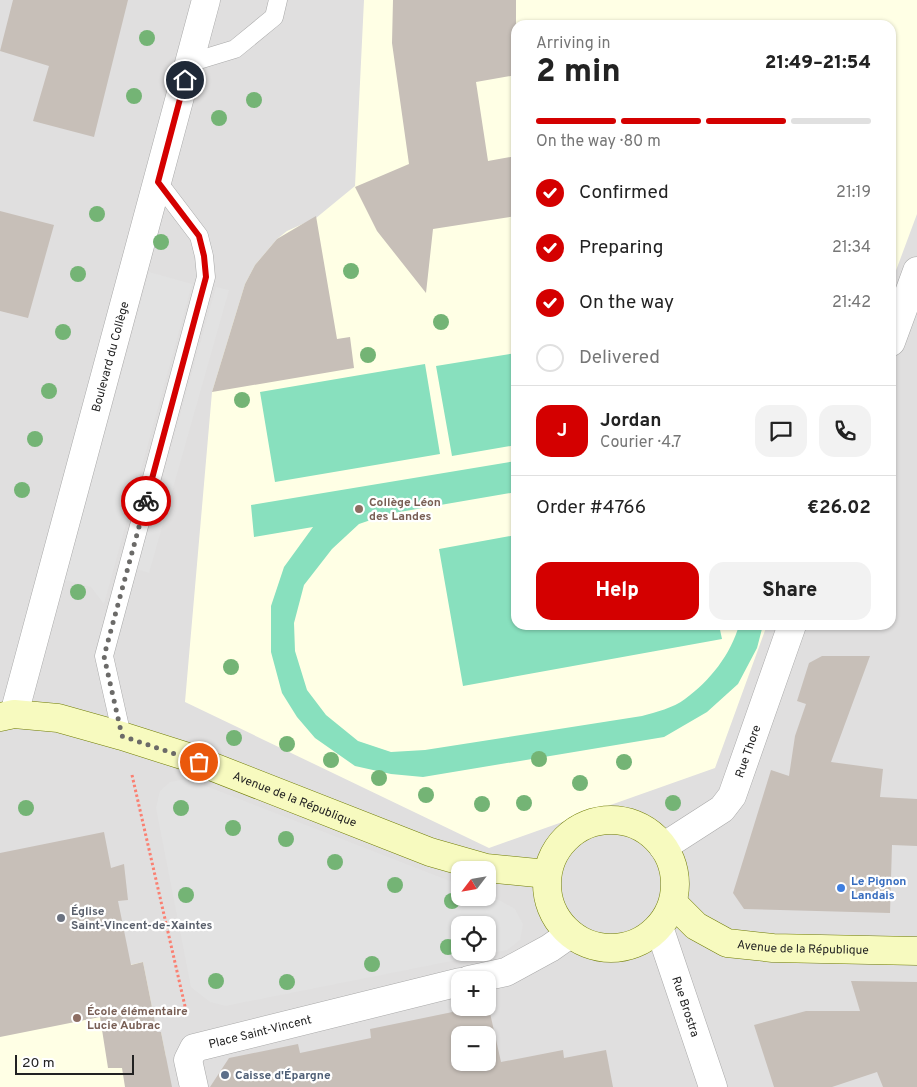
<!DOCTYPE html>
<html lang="en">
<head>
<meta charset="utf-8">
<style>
  body { margin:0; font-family:Overpass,sans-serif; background:#f2f2f2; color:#222; height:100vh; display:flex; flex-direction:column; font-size:19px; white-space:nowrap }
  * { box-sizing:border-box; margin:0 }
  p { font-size:16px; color:#767676 }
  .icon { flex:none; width:28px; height:28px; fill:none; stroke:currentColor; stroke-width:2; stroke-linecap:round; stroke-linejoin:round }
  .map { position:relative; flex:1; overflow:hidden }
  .drawer { position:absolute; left:511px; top:20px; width:385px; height:610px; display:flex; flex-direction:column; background:#fff; border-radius:15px; box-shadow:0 1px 4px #0004 }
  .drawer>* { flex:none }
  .needle { width:32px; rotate:239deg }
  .controls { position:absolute; left:451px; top:861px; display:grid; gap:10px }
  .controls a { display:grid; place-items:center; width:45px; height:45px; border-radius:10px; background:#fff; box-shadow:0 1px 4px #0004; font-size:25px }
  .scale { position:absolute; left:15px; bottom:12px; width:119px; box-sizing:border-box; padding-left:5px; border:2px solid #222; border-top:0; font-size:14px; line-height:18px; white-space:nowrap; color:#222; -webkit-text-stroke:4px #fff; paint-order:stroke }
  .pin { position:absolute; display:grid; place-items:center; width:42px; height:42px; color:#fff; margin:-21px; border:2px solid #fff; border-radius:50%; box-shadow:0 1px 5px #0007 }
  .courier { position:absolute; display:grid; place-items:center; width:50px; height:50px; margin:-25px; border:4px solid #d40000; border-radius:50%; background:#fff; color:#222; box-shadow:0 1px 6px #0007 }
  .overview em { font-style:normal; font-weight:800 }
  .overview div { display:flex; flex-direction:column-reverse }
  .overview { display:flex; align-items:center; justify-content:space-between; height:85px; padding:0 25px }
  h1 { font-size:32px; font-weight:800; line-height:38px }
  .bar { display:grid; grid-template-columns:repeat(4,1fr); gap:8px 5px; align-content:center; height:60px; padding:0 25px }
  .bar i { height:6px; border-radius:4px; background:#e0e0e0 }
  .bar .on { background:#d40000 }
  .bar p { grid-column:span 4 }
  .line { display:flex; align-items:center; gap:12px; padding:0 25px; border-top:1px solid #e0e0e0 }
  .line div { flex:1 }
  .round { display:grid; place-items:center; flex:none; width:52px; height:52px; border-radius:15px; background:#f2f2f2 }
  ol { padding:0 25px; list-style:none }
  li { display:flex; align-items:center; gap:15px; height:55px }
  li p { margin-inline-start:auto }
  li .icon { padding:5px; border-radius:50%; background:#d40000; color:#fff; stroke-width:4 }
  li:last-child { color:#767676 }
  li i { width:28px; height:28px; border:2px solid #e0e0e0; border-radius:50% }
  .cta { display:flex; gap:10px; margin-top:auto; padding:10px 25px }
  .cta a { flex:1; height:58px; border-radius:15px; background:#d40000; color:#fff; font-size:20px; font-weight:800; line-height:58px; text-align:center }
  .cta a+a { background:#f2f2f2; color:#222 }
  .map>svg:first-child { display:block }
</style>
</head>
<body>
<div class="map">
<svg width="917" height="1087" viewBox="0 0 917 1087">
  <rect width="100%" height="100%" fill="#f2efe9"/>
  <path fill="#e0dfdf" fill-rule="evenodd" d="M0 0H917V1087H0ZM516 25H891V625H516ZM460 870H488V898H460ZM460 925H488V952H460ZM460 980H488V1008H460ZM460 1035H488V1062H460Z"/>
  <path fill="#ffffe5" d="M364 0H917V214L891 284V25H516V625H767L715 768 489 848 185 702 212 392 245 284 255 265 277 239 287 231 316 218 355 186Z
    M143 962 157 1032H161L166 1057 163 1058 169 1087H0V995Z"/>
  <path fill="#88e0be" d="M516 353V445L452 456 436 366Z
    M425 364 440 454 275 482 260 392Z
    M516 461V492L388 514 359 524 332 549 304 585 294 623 295 651 307 690 326 715 358 741 391 752 425 750 642 716C656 712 673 708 685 699 710 681 731 654 739 625H763L757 648 738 684 707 712 664 737 423 777 391 774 355 766 315 738 297 717 282 693 271 652V606L284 567 313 527 254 537 251 505Z
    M516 535V625H719L722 639 463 686 439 549Z"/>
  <path fill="#e2e2e2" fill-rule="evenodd" d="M149 272 192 284 104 604 91 587 65 580Z
    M216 287 229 290 149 573 137 569Z
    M188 779 460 885V898L488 896 501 901 515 909 523 924 520 940 507 950 225 1006 210 1002 191 987 156 808 160 791 170 782ZM460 925H488V952H460Z"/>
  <path fill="#c7bfb8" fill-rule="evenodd" d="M13 0H128L94 137 33 121 49 66 0 51Z
    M393 0H516V75L476 82 488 161 516 156V216L433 229 426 293 377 231 355 187 409 164 392 43Z
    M0 211 54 225 28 318 0 311Z
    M316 216 337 339 350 337 354 368 212 392 245 284 255 265 277 239Z
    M822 656H870L831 762 883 769 880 797 917 799V846L892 845 890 913 744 909 733 893 771 770 789 776 795 736 806 704 797 701 809 663Z
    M104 832 111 868 124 864 128 900 118 901 131 965 143 962 157 1032H161L172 1087H125L122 1068H108L100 1017 0 1037V853Z
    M851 981 917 982V1087H883L877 1072 832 1087H774L754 1025 806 1011H860Z
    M488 1004 501 1062 563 1050 564 1058 606 1050 613 1087H210L229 1058 298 1044 300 1053 371 1038 370 1029 472 1008H488ZM460 1035H488V1062H460Z"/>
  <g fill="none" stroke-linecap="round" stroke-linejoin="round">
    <defs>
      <path id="service" d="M189 63 235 49 274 17 278 0
        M122 736 104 656 206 277 204 256 199 236 158 182"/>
      <g id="minor">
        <path d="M891 342 917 271"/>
        <path id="s1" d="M663 847 722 809 732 796 792 625"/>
        <path id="s2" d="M659 927 713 1087"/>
        <path d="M469 980 506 972 550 948 570 934"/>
        <path id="s3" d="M194 1087 188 1060 194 1048 460 982"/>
      </g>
      <g id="tertiary">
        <path id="s4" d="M14 714 206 0"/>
      </g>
      <g id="secondary">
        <path id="s5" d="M0 717 14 714 58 718 122 736 185 756 430 852 486 868 547 874"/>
        <circle cx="611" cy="884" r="64"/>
        <path id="s6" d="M673 903 696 926 727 943 773 948 917 951"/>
      </g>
    </defs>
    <use href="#service" stroke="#a9a9a9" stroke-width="19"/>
    <use href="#minor" stroke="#a9a9a9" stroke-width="29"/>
    <use href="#tertiary" stroke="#a9a9a9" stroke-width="29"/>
    <use href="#secondary" stroke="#707d05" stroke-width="29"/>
    <path stroke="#fa8072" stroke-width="3" stroke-dasharray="2.5 2.5" stroke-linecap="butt" d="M132 775 187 1015"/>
    <use href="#service" stroke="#fff" stroke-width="18"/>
    <use href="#minor" stroke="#fff" stroke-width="28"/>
    <use href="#tertiary" stroke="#fff" stroke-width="28"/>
    <use href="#secondary" stroke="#f7fabf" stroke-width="28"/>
  </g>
  <g fill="#74b475">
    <circle cx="147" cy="38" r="8"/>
    <circle cx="134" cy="96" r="8"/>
    <circle cx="254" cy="100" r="8"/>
    <circle cx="219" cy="118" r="8"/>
    <circle cx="97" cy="214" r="8"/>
    <circle cx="161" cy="242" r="8"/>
    <circle cx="351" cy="271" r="8"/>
    <circle cx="78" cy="274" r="8"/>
    <circle cx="441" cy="322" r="8"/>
    <circle cx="63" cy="332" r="8"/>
    <circle cx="368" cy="355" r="8"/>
    <circle cx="49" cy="391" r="8"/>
    <circle cx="242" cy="400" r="8"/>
    <circle cx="35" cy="439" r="8"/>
    <circle cx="22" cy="490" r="8"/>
    <circle cx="78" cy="592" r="8"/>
    <circle cx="231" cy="667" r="8"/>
    <circle cx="234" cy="738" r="8"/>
    <circle cx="287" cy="744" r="8"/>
    <circle cx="539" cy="759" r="8"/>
    <circle cx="331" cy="760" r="8"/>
    <circle cx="624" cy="762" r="8"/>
    <circle cx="379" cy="778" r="8"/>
    <circle cx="580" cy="783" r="8"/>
    <circle cx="426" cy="795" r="8"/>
    <circle cx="524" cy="803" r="8"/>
    <circle cx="673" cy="803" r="8"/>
    <circle cx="482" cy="804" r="8"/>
    <circle cx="26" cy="808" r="8"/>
    <circle cx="181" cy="808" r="8"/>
    <circle cx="233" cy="828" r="8"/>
    <circle cx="286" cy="839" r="8"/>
    <circle cx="335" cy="862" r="8"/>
    <circle cx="395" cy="885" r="8"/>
    <circle cx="186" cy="895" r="8"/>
    <circle cx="452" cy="901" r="8"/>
    <circle cx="448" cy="947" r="8"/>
    <circle cx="372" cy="964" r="8"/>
    <circle cx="216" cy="981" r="8"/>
    <circle cx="287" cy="982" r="8"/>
  </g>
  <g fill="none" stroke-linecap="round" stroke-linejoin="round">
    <path stroke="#6b6a68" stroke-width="5" stroke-dasharray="0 9" d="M146 501 104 656 122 736 199 762"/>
    <path stroke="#d40000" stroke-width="6" d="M146 501 206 277 204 256 199 236 158 182 185 80"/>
  </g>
  <g fill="#8d6e63" stroke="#fff" stroke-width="2">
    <circle cx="359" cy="509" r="5"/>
    <circle cx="77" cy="1018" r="5"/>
  </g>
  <circle fill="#3f7fe0" stroke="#fff" stroke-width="2" cx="841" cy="888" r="5"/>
  <circle fill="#6b7280" stroke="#fff" stroke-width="2" cx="61" cy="918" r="5"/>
  <circle fill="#5c6f8a" stroke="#fff" stroke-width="2" cx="225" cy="1075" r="5"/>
  <g text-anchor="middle" stroke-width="4.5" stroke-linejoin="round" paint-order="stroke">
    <g font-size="12" fill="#222" stroke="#fff">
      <text dy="4" stroke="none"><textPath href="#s4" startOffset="370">Boulevard du Collège</textPath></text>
      <text dy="4" stroke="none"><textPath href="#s1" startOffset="134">Rue Thore</textPath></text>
      <text dy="4" stroke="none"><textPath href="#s5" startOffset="309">Avenue de la République</textPath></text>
      <text dy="4" stroke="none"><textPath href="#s6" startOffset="144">Avenue de la République</textPath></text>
      <text dy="4" stroke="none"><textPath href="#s2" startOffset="84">Rue Brostra</textPath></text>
      <text dy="4" stroke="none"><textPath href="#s3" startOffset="109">Place Saint-Vincent</textPath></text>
    </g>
    <g font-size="12" font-weight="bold" fill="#785e54" stroke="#fff" text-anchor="start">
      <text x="369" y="506">Collège Léon<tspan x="369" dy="14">des Landes</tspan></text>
      <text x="87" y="1015">École élémentaire<tspan x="87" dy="14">Lucie Aubrac</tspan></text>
    </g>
    <g font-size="12" font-weight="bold" fill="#366cbe" stroke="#fff" text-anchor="start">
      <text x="851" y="885">Le Pignon<tspan x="851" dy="14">Landais</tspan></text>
    </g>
    <g font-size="12" font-weight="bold" fill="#5b616d" stroke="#fff" text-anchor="start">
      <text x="71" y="915">Église<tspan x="71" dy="14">Saint-Vincent-de-Xaintes</tspan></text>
    </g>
    <g font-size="12" font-weight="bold" fill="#4e5e75" stroke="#fff" text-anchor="start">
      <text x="235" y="1079">Caisse d'Épargne</text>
    </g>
  </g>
</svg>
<div class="controls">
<a><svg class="needle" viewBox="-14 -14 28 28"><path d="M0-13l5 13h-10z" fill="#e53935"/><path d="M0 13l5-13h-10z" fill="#767676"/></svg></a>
<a><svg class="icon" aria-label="locate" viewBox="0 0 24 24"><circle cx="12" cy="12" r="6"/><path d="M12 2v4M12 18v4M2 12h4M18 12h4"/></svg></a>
<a>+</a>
<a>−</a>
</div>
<div class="scale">20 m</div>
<div class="pin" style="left:199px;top:762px;background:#ea580c"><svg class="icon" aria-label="bag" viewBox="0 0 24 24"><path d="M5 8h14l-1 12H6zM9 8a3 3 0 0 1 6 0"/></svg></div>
<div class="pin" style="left:185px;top:80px;background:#1f2937"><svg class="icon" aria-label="home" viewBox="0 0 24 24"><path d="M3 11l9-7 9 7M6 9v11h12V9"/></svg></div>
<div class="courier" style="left:146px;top:501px"><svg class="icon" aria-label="bike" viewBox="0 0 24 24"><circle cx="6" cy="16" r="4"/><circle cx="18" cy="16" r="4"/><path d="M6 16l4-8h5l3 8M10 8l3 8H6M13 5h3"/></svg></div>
<section class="drawer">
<div class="overview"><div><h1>2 min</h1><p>Arriving in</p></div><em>21:49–21:54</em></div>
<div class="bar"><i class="on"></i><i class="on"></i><i class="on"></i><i></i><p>On the way · 80 m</p></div>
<ol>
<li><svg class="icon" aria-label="check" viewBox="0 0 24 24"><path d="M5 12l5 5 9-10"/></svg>Confirmed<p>21:19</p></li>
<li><svg class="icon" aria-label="check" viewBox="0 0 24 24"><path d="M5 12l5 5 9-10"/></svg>Preparing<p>21:34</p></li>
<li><svg class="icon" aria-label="check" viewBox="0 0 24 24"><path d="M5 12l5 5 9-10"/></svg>On the way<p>21:42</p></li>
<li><i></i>Delivered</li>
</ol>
<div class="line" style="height:90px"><b class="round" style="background:#d40000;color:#fff">J</b><div><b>Jordan</b><p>Courier · 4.7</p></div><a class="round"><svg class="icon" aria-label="chat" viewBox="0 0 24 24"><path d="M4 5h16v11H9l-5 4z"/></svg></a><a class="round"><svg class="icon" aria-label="phone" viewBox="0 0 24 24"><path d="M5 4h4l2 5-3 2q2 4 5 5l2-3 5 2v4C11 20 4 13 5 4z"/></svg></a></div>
<div class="line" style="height:65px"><div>Order #4766</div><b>€26.02</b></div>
<div class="cta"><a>Help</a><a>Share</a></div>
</section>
</div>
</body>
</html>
